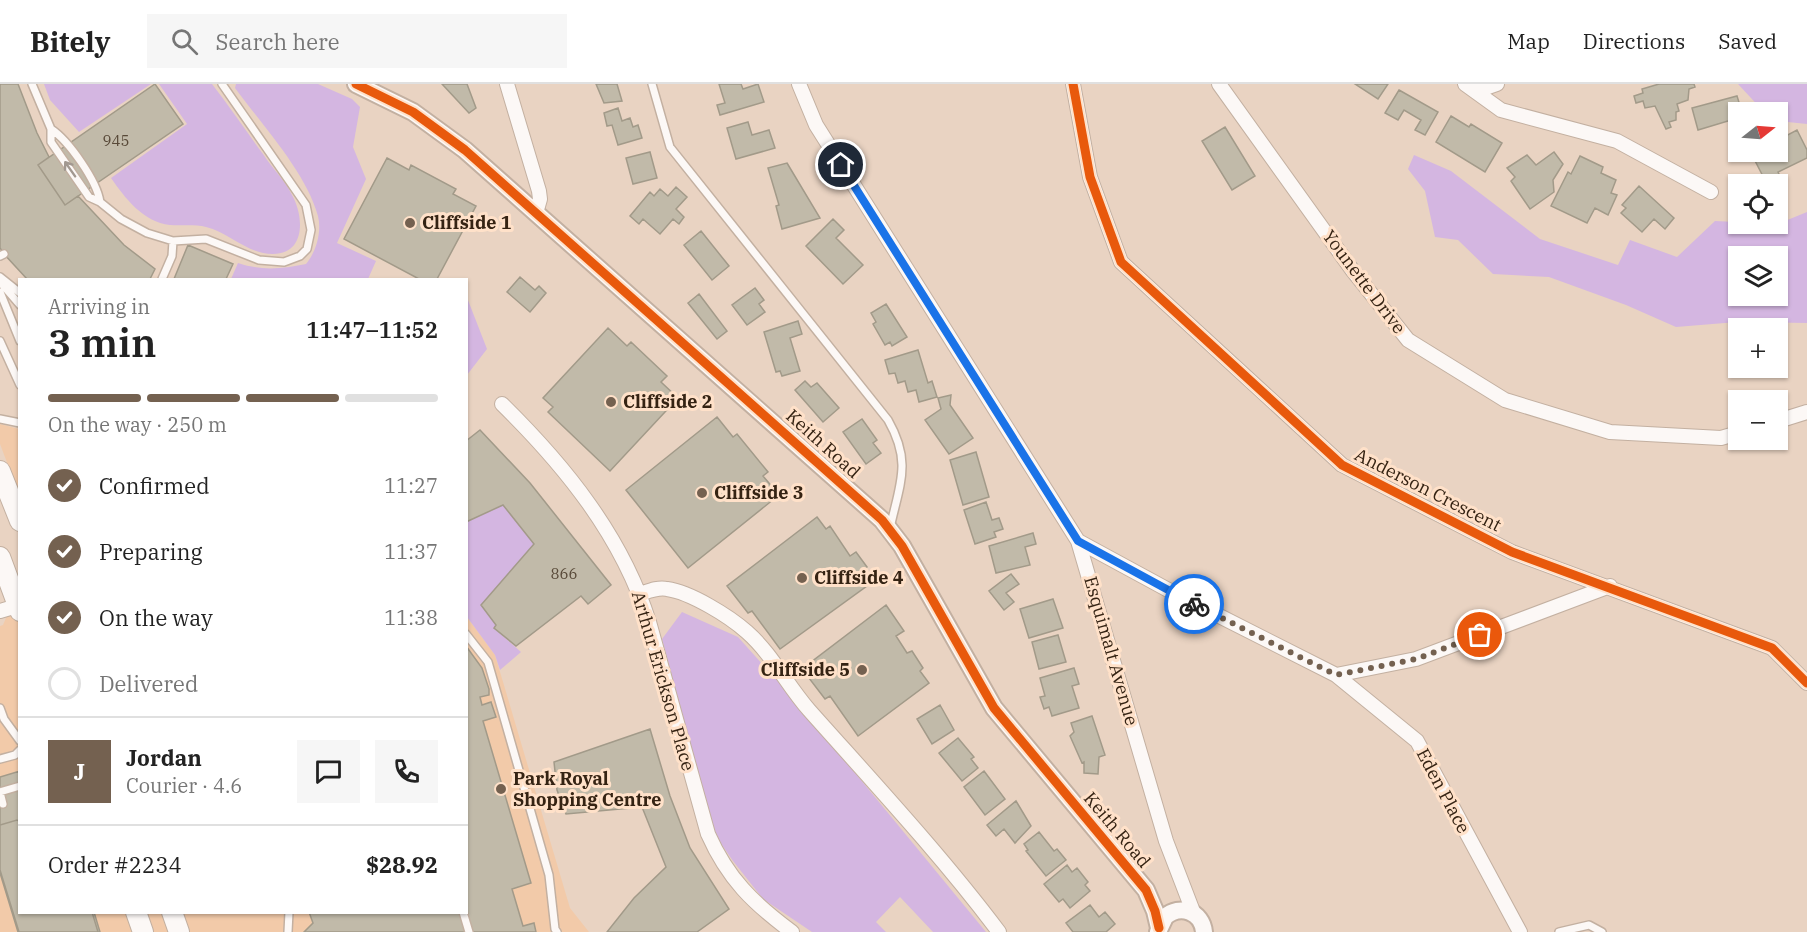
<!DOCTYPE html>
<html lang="en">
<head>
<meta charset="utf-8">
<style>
  body { margin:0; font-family:"IBM Plex Serif",serif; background:#f6f6f6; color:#222; height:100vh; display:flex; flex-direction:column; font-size:22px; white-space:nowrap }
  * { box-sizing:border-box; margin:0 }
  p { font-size:20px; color:#767676 }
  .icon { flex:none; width:33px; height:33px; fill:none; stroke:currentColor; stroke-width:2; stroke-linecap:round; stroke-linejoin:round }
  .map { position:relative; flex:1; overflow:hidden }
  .drawer { position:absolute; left:18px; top:194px; width:450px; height:636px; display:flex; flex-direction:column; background:#fff; border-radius:0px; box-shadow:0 2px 4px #0004 }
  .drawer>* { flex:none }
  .needle { width:39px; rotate:73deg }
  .tools { position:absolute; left:1728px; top:18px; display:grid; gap:12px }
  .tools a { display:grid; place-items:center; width:60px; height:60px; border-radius:0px; background:#fff; box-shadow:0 2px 4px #0004; font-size:30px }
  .pin { position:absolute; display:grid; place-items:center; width:51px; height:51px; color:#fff; margin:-26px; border:3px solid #fff; border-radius:50%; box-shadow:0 2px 6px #0007 }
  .courier { position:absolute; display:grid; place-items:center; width:60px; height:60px; margin:-30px; border:4px solid #1a73e8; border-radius:50%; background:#fff; color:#222; box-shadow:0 2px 8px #0007 }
  .overview em { font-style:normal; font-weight:600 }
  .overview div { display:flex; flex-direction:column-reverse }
  .overview { display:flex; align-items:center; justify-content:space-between; height:102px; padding:0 30px }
  h1 { font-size:39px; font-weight:600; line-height:45px }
  .bar { display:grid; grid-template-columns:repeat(4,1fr); gap:9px 6px; align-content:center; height:72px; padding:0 30px }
  .bar i { height:8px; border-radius:4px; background:#e0e0e0 }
  .bar .selected { background:#746150 }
  .bar p { grid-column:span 4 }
  .line { display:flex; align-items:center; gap:15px; padding:0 30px; border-top:2px solid #e0e0e0 }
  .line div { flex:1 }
  .round { display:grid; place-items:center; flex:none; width:63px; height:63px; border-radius:0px; background:#f6f6f6 }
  ol { padding:0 30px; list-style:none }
  li { display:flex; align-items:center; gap:18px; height:66px }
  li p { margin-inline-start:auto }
  li .icon { padding:6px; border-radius:50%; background:#746150; color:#fff; stroke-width:4 }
  li:last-child { color:#767676 }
  li i { width:33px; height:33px; border:3px solid #e0e0e0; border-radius:50% }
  header { display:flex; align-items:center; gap:36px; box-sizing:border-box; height:84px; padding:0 30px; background:#fff; border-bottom:2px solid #e0e0e0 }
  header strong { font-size:28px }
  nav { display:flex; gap:33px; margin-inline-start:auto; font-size:21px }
  .search { width:420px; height:54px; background:#f6f6f6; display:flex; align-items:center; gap:15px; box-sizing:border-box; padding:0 21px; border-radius:0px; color:#767676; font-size:22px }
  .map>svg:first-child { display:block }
</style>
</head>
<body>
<header>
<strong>Bitely</strong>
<div class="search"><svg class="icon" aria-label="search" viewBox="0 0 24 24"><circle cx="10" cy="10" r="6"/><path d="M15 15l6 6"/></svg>Search here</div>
<nav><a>Map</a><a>Directions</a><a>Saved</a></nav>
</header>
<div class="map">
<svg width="1807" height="848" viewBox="0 0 1807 848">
  <rect width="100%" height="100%" fill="#e9d3c2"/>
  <path fill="#f2caa9" d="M0 340 19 345V410L0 360Z
    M19 503 20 828H466L467 533 495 571 570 824 589 848H0V542L3 541Z"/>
  <path fill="#d4b6e1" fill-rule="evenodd" d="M44 0H151L79 48 50 16Z
    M159 0H212C230 23 246 47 263 70 272 84 285 96 292 111 304 132 306 170 273 170 247 170 230 149 206 143 195 140 181 142 170 141 143 138 125 114 111 94L187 40Z
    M236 0H318L352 15 360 23 353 63 366 95 337 159 376 177 368 195H231L238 179C262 187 281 185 306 180 316 168 322 148 318 132 306 88 262 41 235 4Z
    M1738 0H1807V40L1778 37V28H1764Z
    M1414 71 1451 87 1540 155 1618 181 1630 156 1677 173 1715 137 1778 140V137H1785L1807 128V239L1737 238 1676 243 1626 221 1549 193 1493 190 1458 156 1435 153 1425 107 1408 85ZM1738 172H1778V212H1738Z
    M466 211 487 265 467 291H466Z
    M503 421 534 460 481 521 496 541 494 544 521 568 500 586 495 571 467 533V438Z
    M682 528 738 553 800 622 986 848H933L900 813 876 838 886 848H812L763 815 733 777 715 751 662 555Z"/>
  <path fill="#c1baa9" stroke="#a29a89" stroke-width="1.5" d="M0 0H18L37 49 49 73 38 81 65 121 78 112 124 161 155 185 150 195H27L4 170 0 164Z
    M155 0 183 40 65 121 38 81Z
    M442 0H467L476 24 469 29Z
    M596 0H617L622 17 604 19Z
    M719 0H741L743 5 758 0 764 18 720 31 717 21 725 19Z
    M1355 0H1388L1378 15Z
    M1659 0H1694L1695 3 1689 5 1688 16 1677 20 1679 27 1676 28V36L1669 38 1671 43 1666 45 1655 22 1645 24 1643 17 1636 19 1634 12 1643 9 1642 5Z
    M1399 6 1438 28 1425 51 1415 46 1421 36 1404 26 1398 36 1385 29Z
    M1737 12 1742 28H1738V34L1698 46 1692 24Z
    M618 24 622 37 630 34 633 43 638 41 642 54 618 61 612 41 607 42 604 29Z
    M1451 32 1469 43 1471 40 1502 59 1485 88 1436 58Z
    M748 38 752 51 769 46 775 64 736 75 727 44Z
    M1225 43 1255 92 1232 106 1202 57Z
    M1797 46 1807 66V74L1778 88 1787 107 1778 112V100H1767L1751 69 1778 68V56Z
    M650 68 657 94 633 100 626 74Z
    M1554 68 1563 80 1553 96 1554 108 1530 125 1511 97 1515 93 1507 84 1527 71 1536 81Z
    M1580 72 1603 83 1601 89 1616 96 1611 109 1617 111 1608 131 1595 124 1587 139 1551 122 1568 88 1571 90Z
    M387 74 409 86 411 81 456 105 453 110 476 122 437 195H419L344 155Z
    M787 79 820 134 782 145 776 122 779 121 768 84Z
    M1639 102 1674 134 1665 145 1654 135 1642 148 1621 129 1626 124 1622 121Z
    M676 103 687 113 676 125 684 133 679 140 673 135 660 150 643 135 639 140 630 132 650 108 654 112 660 105 668 112Z
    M833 135 844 146 836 154 863 181 843 200 806 162Z
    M701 147 729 182 712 196 684 161Z
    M188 161 233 180 226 195H174Z
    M520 193 535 206 539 202 546 209 530 228 507 208Z
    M755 204 764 216 759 220 765 228 747 241 732 221Z
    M699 210 727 247 717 255 688 219Z
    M886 220 907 253 892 262 890 258 885 261 873 240 876 238 871 229Z
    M798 237 802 250 790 254 800 287 782 292 780 287 776 288 764 248Z
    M608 244 627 262 631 258 667 292 661 298 678 314 610 387 548 328 553 323 543 314Z
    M918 266 928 299 932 297 937 313 919 318 916 306 908 308 905 297 898 299 895 289 889 290 885 276Z
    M805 297 811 303 817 299 839 324 823 338 795 306Z
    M951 311 950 321 973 354 949 370 925 336 941 325 938 314Z
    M717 333 733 353 737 350 768 388 763 392 779 411 688 484 626 406Z
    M862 335 877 356 873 359 881 369 866 380 843 348Z
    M480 346 530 399 611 501 588 520 581 512 516 562 494 544 496 541 481 521 534 460 503 421 466 438V357Z
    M976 368 989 413 963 421 950 376Z
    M986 418 992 436 999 434 1003 445 994 448 996 453 975 460 964 426Z
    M817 433 826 445 830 442 850 472 856 468 867 483 862 488 871 499 780 565 752 527 748 529 727 502Z
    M1033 449 1036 460 1025 463 1030 481 996 489 989 462Z
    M1011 490 1019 500 1006 509 1014 518 1004 526 989 507Z
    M1053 515 1063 544 1029 554 1020 525Z
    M886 521 904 547 896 552 907 569 912 567 923 584 920 587 929 599 858 652 830 612 825 615 802 585Z
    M1058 551 1066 578 1039 585 1032 558Z
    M466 562 482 584 489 605V611L480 613 482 621 491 618 496 633 483 637 531 799 512 805 523 842 534 839 536 848H304L313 839 309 828H466Z
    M1074 584 1079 600 1072 602 1079 624 1052 632 1049 623 1044 625 1040 613 1045 612 1040 594Z
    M940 621 954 646 932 660 917 635Z
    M1092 632 1105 671 1099 673 1098 690 1084 689V678L1082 679 1070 652 1074 648 1071 639Z
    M650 645 670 712 690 764 729 825 697 848H607L634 814 666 783 642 723 566 730 557 706 554 678Z
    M958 654 974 673 971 675 978 684 962 697 939 669Z
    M20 687V828H94L100 848H18L0 789V693Z
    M984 687 1005 715 985 731 964 703Z
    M1016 717 1031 742 1015 759 1004 745 996 752 987 741Z
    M17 736 20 738V828H92L98 848H19L0 786V741Z
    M1039 748 1054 767 1057 765 1066 776 1046 792 1026 767 1028 766 1024 760Z
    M1067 781 1072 788 1077 784 1088 798 1085 801 1090 807 1070 824 1063 815 1059 818 1044 800Z
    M1090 821 1099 833 1105 828 1115 840 1106 848H1073L1066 839Z"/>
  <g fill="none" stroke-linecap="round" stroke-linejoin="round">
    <defs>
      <path id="service" d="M32 0 51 45V58L89 113 100 118 121 135 147 149 173 157 206 155 259 176 284 178 300 172 307 165 311 146 306 121 222 0
        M652 0 670 63 888 336C912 378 900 399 890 444
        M51 45C69 57 97 97 100 118
        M0 172 4 170
        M0 193 20 209
        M162 195 172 172 173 157
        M0 198 20 221
        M0 208 20 257
        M0 257 20 301
        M0 335 20 339
        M466 550 488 578 549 791 555 845 557 848
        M0 624 4 635 20 657
        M0 675 15 671 20 666
        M3 720 0 708 20 702
        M463 828 469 848
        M288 848 289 828
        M1559 848 1589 841 1602 848"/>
      <path id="minor" d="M507 0 539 107 540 115 536 129
        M799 0 816 41 1078 457 1166 757 1194 830
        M1073 0 1090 93 1121 178 1342 381 1512 468 1772 564 1807 599
        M1219 0 1353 187 1408 256 1505 316 1610 348 1721 354 1738 349
        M1465 0 1501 26 1617 57 1711 108
        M1477 7 1497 0
        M502 320C565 382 622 452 649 538L708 750C728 795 753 819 792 848
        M1778 337 1807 328
        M1078 457 1172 508 1336 591 1417 657 1520 848
        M640 510C649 507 658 503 667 505 690 508 729 532 747 548 772 570 787 601 809 626 874 699 941 771 999 848
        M0 527 20 521
        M1336 591 1416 575 1610 502"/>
      <path id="tertiary" d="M356 0 413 28 465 66 882 436 902 462 994 624 1146 806 1155 827 1159 844
        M1158 848 1165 833C1180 820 1202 827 1204 848"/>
      <path id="secondary" d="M0 387 20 437
        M0 473 20 527
        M136 828 143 848
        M172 828 179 848"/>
    </defs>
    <use href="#service" stroke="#c3b0a1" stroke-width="10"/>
    <use href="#minor" stroke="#c3b0a1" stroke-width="16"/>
    <use href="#tertiary" stroke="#c3b0a1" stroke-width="20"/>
    <use href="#secondary" stroke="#c3b0a1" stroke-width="22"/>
    <use href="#service" stroke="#fcf8f6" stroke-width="7"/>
    <use href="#minor" stroke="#fcf8f6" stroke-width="14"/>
    <use href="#tertiary" stroke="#fcf8f6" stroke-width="16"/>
    <use href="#secondary" stroke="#fcf8f6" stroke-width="20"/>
    <defs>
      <path id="cycleway" d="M356 0 413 28 465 66 882 436 902 462 994 624 1146 806 1155 827 1159 844
        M1073 0 1090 93 1121 178 1342 381 1512 468 1772 564 1807 599"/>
    </defs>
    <use href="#cycleway" stroke="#ffe1c9" stroke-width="13"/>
    <use href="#cycleway" stroke="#e8590c" stroke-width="9"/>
  </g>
  <defs><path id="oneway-shaft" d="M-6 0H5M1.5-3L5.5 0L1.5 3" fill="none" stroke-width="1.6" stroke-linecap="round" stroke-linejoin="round" transform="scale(1.5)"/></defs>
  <use stroke="#a29890" href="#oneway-shaft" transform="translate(70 85) rotate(-125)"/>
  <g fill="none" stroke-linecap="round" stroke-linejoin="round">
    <path stroke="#746150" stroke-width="6" stroke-dasharray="0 10.8" d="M1194 520 1336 591 1416 575 1480 551"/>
    <path stroke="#1a73e8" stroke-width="8" d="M841 81 1078 457 1194 520"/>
  </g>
  <g fill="#746150" stroke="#ffe1c9" stroke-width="2">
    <circle cx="410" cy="139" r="6"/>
    <circle cx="611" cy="318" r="6"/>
    <circle cx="702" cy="409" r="6"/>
    <circle cx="802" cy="494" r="6"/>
    <circle cx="862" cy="586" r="6"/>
    <circle cx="501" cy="705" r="6"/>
  </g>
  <g text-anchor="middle" stroke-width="6" stroke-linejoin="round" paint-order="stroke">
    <g font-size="15" fill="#584938">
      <text x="116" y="62">945</text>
      <text x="564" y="495">866</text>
    </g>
    <g font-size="18" font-weight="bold" fill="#352313" stroke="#ffe1c9" text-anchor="start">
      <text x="422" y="145">Cliffside 1</text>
      <text x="623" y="324">Cliffside 2</text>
      <text x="714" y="415">Cliffside 3</text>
      <text x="814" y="500">Cliffside 4</text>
      <text x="850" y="592" text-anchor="end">Cliffside 5</text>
      <text x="513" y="701">Park Royal<tspan x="513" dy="21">Shopping Centre</tspan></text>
    </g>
    <g font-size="18" fill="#352313" stroke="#ffe1c9">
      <text transform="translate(1364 198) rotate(53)" y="6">Younette Drive</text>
      <text transform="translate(823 360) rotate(42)" y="6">Keith Road</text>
      <text transform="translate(1428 406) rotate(27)" y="6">Anderson Crescent</text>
      <text transform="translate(1111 567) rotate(74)" y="6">Esquimalt Avenue</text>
      <text transform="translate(663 597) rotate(74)" y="6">Arthur Erickson Place</text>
      <text transform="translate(1443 707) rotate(62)" y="6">Eden Place</text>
      <text transform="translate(1117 746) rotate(50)" y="6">Keith Road</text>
    </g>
  </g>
</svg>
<div class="tools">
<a><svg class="needle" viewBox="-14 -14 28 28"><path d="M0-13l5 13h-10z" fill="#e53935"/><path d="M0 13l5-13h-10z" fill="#767676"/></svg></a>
<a><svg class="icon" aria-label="locate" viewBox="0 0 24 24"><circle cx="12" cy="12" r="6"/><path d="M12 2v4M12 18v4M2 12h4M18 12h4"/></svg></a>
<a><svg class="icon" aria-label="layers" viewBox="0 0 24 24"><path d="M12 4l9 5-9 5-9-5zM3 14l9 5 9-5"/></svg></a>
<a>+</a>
<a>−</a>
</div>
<div class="pin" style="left:1480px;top:551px;background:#ea580c"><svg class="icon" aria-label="bag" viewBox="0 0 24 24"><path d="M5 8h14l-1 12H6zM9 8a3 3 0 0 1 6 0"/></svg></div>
<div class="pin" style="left:841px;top:81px;background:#1f2937"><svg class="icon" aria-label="home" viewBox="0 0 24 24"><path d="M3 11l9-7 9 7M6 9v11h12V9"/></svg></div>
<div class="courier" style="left:1194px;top:520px"><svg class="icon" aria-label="bike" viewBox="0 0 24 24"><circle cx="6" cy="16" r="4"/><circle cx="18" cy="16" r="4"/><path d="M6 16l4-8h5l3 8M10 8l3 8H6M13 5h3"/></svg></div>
<section class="drawer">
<div class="overview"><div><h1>3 min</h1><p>Arriving in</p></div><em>11:47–11:52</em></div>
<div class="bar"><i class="selected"></i><i class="selected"></i><i class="selected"></i><i></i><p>On the way · 250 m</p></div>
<ol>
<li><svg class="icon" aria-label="check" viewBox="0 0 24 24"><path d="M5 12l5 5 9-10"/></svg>Confirmed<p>11:27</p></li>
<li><svg class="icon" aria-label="check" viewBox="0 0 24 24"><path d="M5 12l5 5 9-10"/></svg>Preparing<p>11:37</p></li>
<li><svg class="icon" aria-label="check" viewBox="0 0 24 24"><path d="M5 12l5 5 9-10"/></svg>On the way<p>11:38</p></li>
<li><i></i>Delivered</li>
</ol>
<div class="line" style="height:108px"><b class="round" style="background:#746150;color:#fff">J</b><div><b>Jordan</b><p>Courier · 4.6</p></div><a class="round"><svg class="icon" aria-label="chat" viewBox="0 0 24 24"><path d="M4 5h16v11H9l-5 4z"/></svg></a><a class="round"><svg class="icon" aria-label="phone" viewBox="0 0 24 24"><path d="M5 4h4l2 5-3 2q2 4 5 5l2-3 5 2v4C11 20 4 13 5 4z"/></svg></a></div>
<div class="line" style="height:78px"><div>Order #2234</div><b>$28.92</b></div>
</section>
</div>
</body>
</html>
